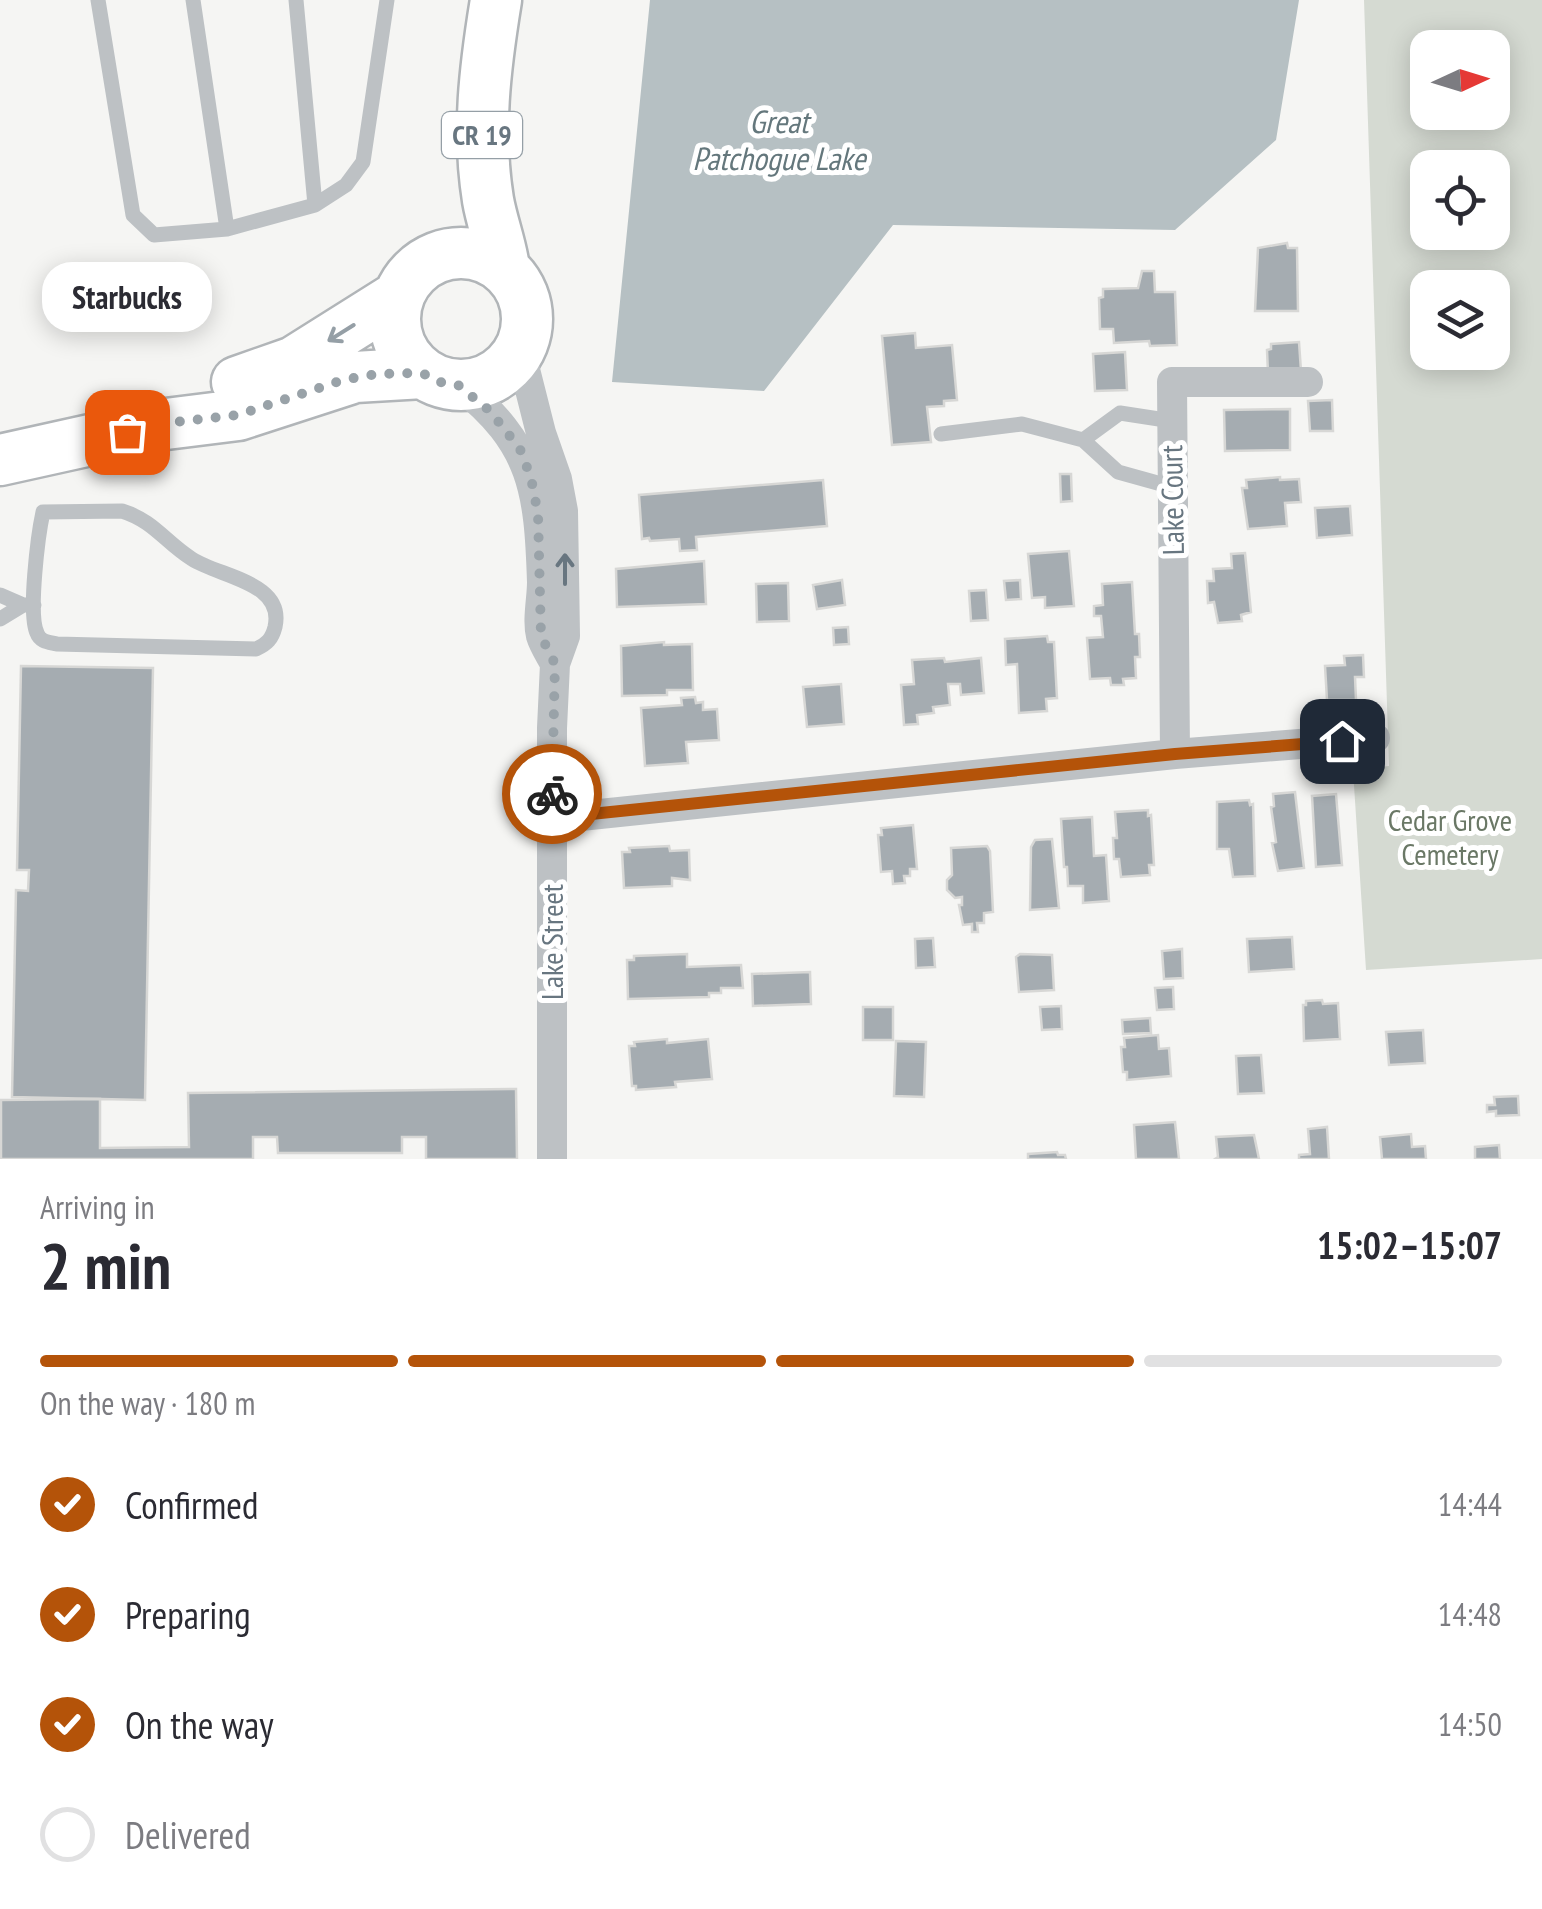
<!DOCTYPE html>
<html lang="en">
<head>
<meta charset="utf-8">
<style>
  body { margin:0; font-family:"PT Sans Narrow",sans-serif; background:#f2f2f3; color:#2b2b33; height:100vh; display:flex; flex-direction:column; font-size:38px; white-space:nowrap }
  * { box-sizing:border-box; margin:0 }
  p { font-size:32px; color:#7c7c81 }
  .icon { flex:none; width:55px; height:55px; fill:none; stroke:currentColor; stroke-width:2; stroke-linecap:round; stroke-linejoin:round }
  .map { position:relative; height:1159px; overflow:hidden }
  .sheet { display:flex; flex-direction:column; background:#fff; flex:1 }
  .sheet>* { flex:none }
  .needle { width:65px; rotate:86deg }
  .fabs { position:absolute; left:1410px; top:30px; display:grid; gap:20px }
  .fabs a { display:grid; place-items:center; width:100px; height:100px; border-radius:20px; background:#fff; box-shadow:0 5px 25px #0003; font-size:50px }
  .pin { position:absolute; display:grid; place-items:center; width:85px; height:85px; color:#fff; margin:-42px; border-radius:20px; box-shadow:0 5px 15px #0006 }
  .courier { position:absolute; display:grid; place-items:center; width:100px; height:100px; margin:-50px; border:8px solid #b45309; border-radius:50%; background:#fff; color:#222; box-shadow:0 2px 12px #0007 }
  .bubble { position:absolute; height:70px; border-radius:30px; background:#fff; box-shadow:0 5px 25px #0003; font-size:32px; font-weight:800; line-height:70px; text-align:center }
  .head em { font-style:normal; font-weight:800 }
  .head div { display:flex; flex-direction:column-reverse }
  .head { display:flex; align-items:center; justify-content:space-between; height:170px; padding:0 40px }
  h1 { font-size:65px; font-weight:800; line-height:75px }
  .bar { display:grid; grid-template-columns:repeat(4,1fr); gap:15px 10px; align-content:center; height:120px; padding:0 40px }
  .bar i { height:12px; border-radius:8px; background:#e1e1e2 }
  .bar .selected { background:#b45309 }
  .bar p { grid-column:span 4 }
  ol { padding:0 40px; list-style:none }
  li { display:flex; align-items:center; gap:30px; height:110px }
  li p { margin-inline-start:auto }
  li .icon { padding:10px; border-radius:50%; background:#b45309; color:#fff; stroke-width:4 }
  li:last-child { color:#7c7c81 }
  li i { width:55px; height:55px; border:5px solid #e1e1e2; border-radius:50% }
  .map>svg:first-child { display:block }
</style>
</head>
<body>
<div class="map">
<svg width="1542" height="1159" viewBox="0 0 1542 1159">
  <rect width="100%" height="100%" fill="#f5f5f3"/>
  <path fill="#d5dad2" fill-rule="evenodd" d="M1364 0H1542V959L1366 970 1353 770 1389 766ZM1428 48H1492V112H1428ZM1428 168H1492V232H1428ZM1428 288H1492V352H1428Z"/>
  <path fill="#b6c0c3" d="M650 0H1299L1276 140 1175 230 893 225 764 391 612 382Z"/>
  <path fill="#a5acb1" stroke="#d7d7d5" stroke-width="2.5" d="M1287 243 1288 248H1297L1298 311H1255L1258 248Z
    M1142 271H1154L1155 292H1175L1177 345 1150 346 1149 341 1114 343 1113 329H1100L1099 298 1103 297V289L1138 288Z
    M915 333 916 348 952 345 957 400 944 401V406L927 407 931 442 892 445 882 336Z
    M1299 342 1301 371 1268 373 1267 350 1271 349V344Z
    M1125 352 1127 390 1095 391 1093 354Z
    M1332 400 1333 431H1310L1308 401Z
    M1290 409V450L1225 451 1224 410Z
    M1060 474H1071L1072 501 1061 502Z
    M1280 477V480L1299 479 1301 502 1285 503 1287 526 1248 529 1242 488H1247L1246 480Z
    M823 480 827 526 696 537 697 550 680 551 679 539 650 541 649 538 642 539 639 495Z
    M1350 506 1352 535 1317 538 1315 508Z
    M1069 551 1074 606 1045 608V597L1032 598 1028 554Z
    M1245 553 1251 612 1241 615 1242 621 1218 623 1214 602 1208 603 1207 581H1214L1213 569 1232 568 1231 554Z
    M704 561 706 604 617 607 616 569Z
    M842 580 845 605 817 609 813 585Z
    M1020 580 1021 599 1006 600 1004 581Z
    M1132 582 1135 634H1139L1140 657H1135L1136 678 1123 679 1124 685H1111L1110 678 1090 679 1087 638 1103 637 1101 616H1094V606L1103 605 1102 584Z
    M788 583 789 621 757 622 756 584Z
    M986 590 988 620 971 621 969 591Z
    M848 627 849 644 834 645 833 628Z
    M1047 636 1048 642H1054L1057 698 1046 699 1047 711 1019 713 1017 664 1006 665 1005 639Z
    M664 642V645L692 644 693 690H667V695L622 696 621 646Z
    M1363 655 1364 677H1355L1356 700H1327L1325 666 1345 665 1344 656Z
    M944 658 945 662 981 658 984 693 961 695 960 684H948L950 705 933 707 934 713 917 715 918 724 904 725 901 685 914 684 912 660Z
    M21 666 153 668 145 1100 12 1097 16 890 28 891 29 870H17Z
    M841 684 844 724 807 727 803 687Z
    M695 697 696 703 703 702V710L717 709 719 740 686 742 688 763 645 766 641 708 682 705 681 698Z
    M1295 792 1304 868 1278 871 1272 843 1276 842 1271 807 1274 806 1273 794Z
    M1336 794 1342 865 1316 867 1312 796Z
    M1249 800 1250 805 1253 804 1255 876 1233 877 1229 849H1217V802Z
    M1148 810V816L1151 815 1154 865H1149L1150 875 1121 877 1119 859H1114L1113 838H1117L1115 812Z
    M1092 817 1094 856 1106 855 1109 901 1083 903V886H1068L1067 867H1064L1061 819Z
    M913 825 917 869H910V876H904L905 883 893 884 892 871 881 872 878 835H882L881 828Z
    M1052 839 1059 908 1030 910 1031 847 1035 840Z
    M669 846 670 851 689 850 690 880 672 878V886L624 888 622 852H630L629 848Z
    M987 846 990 851 993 912 984 913V923H977L978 932H972V924L963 925 959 905H962V897L955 898 947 890V880L952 875 951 848Z
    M1292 937 1294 969 1249 972 1247 939Z
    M933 938 935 967 916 968 915 939Z
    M1182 949 1183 978 1164 979 1162 951Z
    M687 954V967L741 965 743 988H721V993H709V997L628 999 627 960H634V956Z
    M1020 954 1052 955 1054 990 1019 992 1016 957Z
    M810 972 811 1004 753 1006 752 974Z
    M1173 987 1174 1009 1157 1010 1155 988Z
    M1322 1000 1323 1004 1338 1003 1340 1039 1304 1041 1303 1005H1306V1001Z
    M1061 1006 1062 1029 1042 1030 1040 1007Z
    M863 1007H893V1040H863Z
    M1150 1018 1151 1033 1123 1034 1122 1020Z
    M1423 1030 1425 1063 1389 1065 1386 1032Z
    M1158 1035 1159 1049 1169 1048 1171 1076 1127 1080V1072H1123L1121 1047H1125L1124 1038Z
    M667 1039V1043L708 1039 712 1079 675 1082 676 1087 636 1090V1086H632L629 1046H635L634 1042Z
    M896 1041 926 1042 924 1097 894 1096Z
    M1261 1055 1264 1093 1238 1094 1236 1056Z
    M516 1089 517 1159H426V1137H402V1153H278L277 1137H253V1159H1V1100L100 1099V1148L189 1147 188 1093Z
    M1518 1096 1519 1115 1496 1116V1111L1487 1112V1105H1495L1494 1097Z
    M1175 1122 1179 1159H1136L1134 1125Z
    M1327 1127 1329 1159H1299V1155L1310 1154 1308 1129Z
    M1411 1134 1412 1147 1425 1146 1426 1159H1382L1380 1137Z
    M1254 1135 1259 1159H1215L1218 1157 1216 1137Z
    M1499 1145 1500 1159H1475V1147Z
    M1057 1152 1058 1155H1065L1066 1159H1028V1154Z"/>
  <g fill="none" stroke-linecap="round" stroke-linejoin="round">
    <defs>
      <path id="primary" d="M496 0C485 67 477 132 488 200 492 223 501 245 504 268
        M395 319a66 66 0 1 1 132 0a66 66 0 1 1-132 0Z
        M237 382 294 362 399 296
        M0 460 158 425 238 415 355 377 423 373"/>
    </defs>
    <use href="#primary" stroke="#b1b5b8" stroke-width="55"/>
    <path stroke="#bdc1c4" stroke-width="15" d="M98 0 133 215 154 235 227 229 315 205 346 185 363 162 387 0
      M193 0 227 229
      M296 0 315 205
      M941 434 1022 424 1083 440 1118 472 1172 487
      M1083 440 1120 413 1172 421
      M122 511C154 521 165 542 192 559 220 577 285 582 275 627 272 639 267 644 256 649L57 644C49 642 40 642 37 633 28 614 38 535 43 512Z
      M0 595 23 605H34
      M0 619 23 605"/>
    <path stroke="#bdc1c4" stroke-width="30" d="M520 350 541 433 557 479 563 511 565 636 555 664 552 728V1159
      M459 385C534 444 539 491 542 582 542 599 537 620 541 636 544 646 551 656 555 664
      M1175 754 1172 382H1308
      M552 819 1175 754 1375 738"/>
    <use href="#primary" stroke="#fff" stroke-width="50"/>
  </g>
  <defs><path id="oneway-shaft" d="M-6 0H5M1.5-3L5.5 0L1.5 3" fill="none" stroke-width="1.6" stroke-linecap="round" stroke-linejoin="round" transform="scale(2.5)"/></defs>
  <use stroke="#959fa6" href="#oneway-shaft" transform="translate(341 333) rotate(148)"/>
  <use stroke="#687680" href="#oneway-shaft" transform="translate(565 569) rotate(-90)"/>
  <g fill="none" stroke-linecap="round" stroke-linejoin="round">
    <path stroke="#99a2a8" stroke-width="10" stroke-dasharray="0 18" d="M127 432 158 424 238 415 343 380 377 374 422 373 440 382 458 385 490 411 520 449 531 478 538 514 541 636 555 664 552 794"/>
    <path stroke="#b45309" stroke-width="12" d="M552 794V818L1175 754 1342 741"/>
  </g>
  <g text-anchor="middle" stroke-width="10" stroke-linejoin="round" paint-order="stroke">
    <rect fill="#fff" stroke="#959fa6" stroke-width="2.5" x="442" y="112" width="80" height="46" rx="8"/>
    <g font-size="28" font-weight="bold" fill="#687680">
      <text x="482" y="145">CR 19</text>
    </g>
    <g font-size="30" fill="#687680" stroke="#fff">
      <text transform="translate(1173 500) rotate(-91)" y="10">Lake Court</text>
      <text transform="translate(553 942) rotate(-90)" y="10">Lake Street</text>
    </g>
    <g font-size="30" fill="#6a7866" stroke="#fff">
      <text x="1450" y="831">Cedar Grove<tspan x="1450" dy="34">Cemetery</tspan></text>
    </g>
    <g font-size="32" font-style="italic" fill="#64777c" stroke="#fff">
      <text x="779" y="133">Great<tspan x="779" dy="37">Patchogue Lake</tspan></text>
    </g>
  </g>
</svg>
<div class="fabs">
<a><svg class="needle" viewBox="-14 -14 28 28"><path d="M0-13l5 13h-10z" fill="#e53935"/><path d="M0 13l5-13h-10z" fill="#7c7c81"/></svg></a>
<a><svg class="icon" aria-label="locate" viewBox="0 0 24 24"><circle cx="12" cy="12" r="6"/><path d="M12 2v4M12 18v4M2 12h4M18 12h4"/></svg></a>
<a><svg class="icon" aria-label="layers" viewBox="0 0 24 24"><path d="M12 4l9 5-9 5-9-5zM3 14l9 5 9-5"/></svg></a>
</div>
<div class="pin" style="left:127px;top:432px;background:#ea580c"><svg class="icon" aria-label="bag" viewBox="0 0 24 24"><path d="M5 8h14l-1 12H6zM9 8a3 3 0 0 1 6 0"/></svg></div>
<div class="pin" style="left:1342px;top:741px;background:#1f2937"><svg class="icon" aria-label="home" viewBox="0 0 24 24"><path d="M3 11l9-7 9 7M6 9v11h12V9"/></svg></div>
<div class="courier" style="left:552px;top:794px"><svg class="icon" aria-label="bike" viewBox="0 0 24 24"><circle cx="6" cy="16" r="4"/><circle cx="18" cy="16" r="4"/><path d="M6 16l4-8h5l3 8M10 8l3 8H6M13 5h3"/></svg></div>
<div class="bubble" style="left:42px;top:262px;width:170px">Starbucks</div>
</div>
<section class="sheet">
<div class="head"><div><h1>2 min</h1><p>Arriving in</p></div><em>15:02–15:07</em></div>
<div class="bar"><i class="selected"></i><i class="selected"></i><i class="selected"></i><i></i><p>On the way · 180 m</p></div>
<ol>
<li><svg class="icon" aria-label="check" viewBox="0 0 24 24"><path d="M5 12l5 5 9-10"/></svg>Confirmed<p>14:44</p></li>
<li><svg class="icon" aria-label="check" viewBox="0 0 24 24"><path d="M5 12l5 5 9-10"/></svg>Preparing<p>14:48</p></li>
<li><svg class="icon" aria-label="check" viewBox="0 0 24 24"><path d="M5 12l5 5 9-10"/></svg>On the way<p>14:50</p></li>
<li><i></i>Delivered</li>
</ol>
</section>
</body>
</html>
